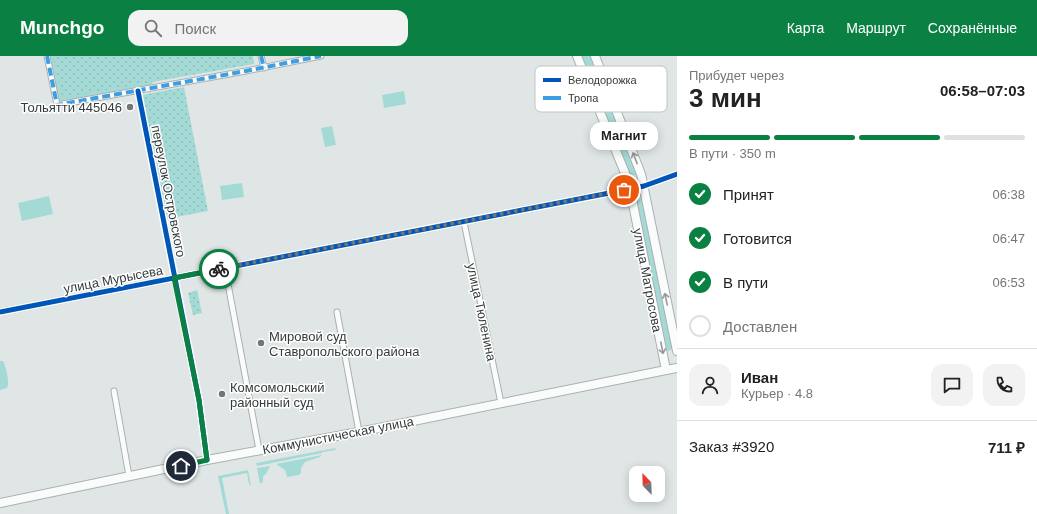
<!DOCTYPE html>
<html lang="ru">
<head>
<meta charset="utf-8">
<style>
  body { margin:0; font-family:Helvetica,sans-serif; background:#f2f2f2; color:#222; height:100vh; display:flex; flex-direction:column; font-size:15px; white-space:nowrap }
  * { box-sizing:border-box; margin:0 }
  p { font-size:13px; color:#767676 }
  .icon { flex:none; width:22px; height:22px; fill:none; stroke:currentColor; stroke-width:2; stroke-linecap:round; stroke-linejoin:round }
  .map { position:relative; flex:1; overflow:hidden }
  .details { display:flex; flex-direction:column; background:#fff; width:360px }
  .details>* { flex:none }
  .needle { width:26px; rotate:337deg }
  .tools { position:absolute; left:629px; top:410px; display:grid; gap:8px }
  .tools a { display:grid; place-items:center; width:36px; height:36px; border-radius:8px; background:#fff; box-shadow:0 2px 10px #0003; font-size:20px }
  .pin { position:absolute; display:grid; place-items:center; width:34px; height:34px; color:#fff; margin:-17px; border:2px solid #fff; border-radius:50%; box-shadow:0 1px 4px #0007 }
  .courier { position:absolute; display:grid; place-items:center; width:40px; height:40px; margin:-20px; border:3px solid #0b8043; border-radius:50%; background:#fff; color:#222; box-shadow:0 1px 5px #0007 }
  .bubble { position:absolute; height:28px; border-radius:12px; background:#fff; box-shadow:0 2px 10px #0003; font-size:13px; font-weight:700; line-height:28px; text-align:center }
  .headline em { font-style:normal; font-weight:700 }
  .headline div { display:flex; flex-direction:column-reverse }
  .headline { display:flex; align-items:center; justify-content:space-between; height:68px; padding:0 12px }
  h1 { font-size:26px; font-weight:700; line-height:30px }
  .bar { display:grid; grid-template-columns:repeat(4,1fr); gap:6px 4px; align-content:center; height:48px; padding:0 12px }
  .bar i { height:5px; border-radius:3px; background:#e0e0e0 }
  .bar .current { background:#0b8043 }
  .bar p { grid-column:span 4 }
  .line { display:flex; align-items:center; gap:10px; padding:0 12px; border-top:1px solid #e0e0e0 }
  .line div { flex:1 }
  .round { display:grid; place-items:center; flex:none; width:42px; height:42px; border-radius:12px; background:#f2f2f2 }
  ol { padding:0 12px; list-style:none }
  li { display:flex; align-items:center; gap:12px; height:44px }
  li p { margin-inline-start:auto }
  li .icon { padding:4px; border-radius:50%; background:#0b8043; color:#fff; stroke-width:4 }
  li:last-child { color:#767676 }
  li i { width:22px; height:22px; border:2px solid #e0e0e0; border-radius:50% }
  header { display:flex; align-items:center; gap:24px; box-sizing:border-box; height:56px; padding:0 20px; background:#0b8043; color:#fff }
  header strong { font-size:19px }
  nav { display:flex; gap:22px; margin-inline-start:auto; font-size:14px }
  .search { width:280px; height:36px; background:#f2f2f2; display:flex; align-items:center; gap:10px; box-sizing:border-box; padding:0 14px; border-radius:12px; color:#767676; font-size:15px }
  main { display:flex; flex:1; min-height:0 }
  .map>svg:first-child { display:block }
</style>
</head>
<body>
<header>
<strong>Munchgo</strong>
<div class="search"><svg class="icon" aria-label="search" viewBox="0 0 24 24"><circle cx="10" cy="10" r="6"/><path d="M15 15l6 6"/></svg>Поиск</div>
<nav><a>Карта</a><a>Маршрут</a><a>Сохранённые</a></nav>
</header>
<main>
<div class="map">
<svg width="677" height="458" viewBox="0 0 677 458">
  <defs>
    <pattern id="park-dots" width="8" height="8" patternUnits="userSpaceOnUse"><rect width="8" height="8" fill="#a4dad6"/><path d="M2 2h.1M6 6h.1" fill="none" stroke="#8ebcb8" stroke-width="1.8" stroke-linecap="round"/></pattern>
  </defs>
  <rect width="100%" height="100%" fill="#e0e6e6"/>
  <path fill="#a4dad6" d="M50 0H148L153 30 59 47Z
    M581 0H592L639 118 629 120Z
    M404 35 406 48 384 52 382 39Z
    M332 70 336 89 325 91 321 72Z
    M242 127 244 141 222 144 220 130Z
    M49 140 53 158 22 165 18 147Z
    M644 141 673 291 672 293 668 295 665 293 635 146Z
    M0 305H3C6 310 10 327 7 332L0 334Z
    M336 392 335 394 322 396V397L257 410 256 407Z
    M322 399 320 401 305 406 301 412V417L299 419 287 421 285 414 276 408Z
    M270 410 266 418 263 420V426L260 428 257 412Z
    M248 414 251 430 249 428 247 417 222 422 229 458H226L218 420Z"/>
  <path fill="url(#park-dots)" d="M53 0H253L254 8 62 42Z
    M184 31 208 155 166 163 142 39Z
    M197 234 202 257 193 259 188 237Z"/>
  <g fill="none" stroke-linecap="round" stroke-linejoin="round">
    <defs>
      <path id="minor" d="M47 0 57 49 246 15 321 0
        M261 0 264 12
        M138 35 199 344 207 404
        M464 166 501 347
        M225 212 259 394
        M337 256 359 376
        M114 335 129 420"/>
      <path id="tertiary" d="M0 256 630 133 644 130 677 118"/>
      <path id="primary" d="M577 0 625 117 630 133 666 314
        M595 0 641 118 677 295
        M0 447 207 404 359 376 666 314 677 312"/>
    </defs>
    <use href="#minor" stroke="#abb0b0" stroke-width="7"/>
    <use href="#tertiary" stroke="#abb0b0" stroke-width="8"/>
    <use href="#primary" stroke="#abb0b0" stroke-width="10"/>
    <use href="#minor" stroke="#fafbfb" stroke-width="5"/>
    <use href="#tertiary" stroke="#fafbfb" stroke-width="6"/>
    <use href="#primary" stroke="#fafbfb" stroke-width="8"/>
    <path stroke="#3e9ee2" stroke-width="4" stroke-dasharray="8 4" stroke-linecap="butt" d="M47 0 57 49 246 15 321 0
      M261 0 264 12"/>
    <defs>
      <path id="cycleway" d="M138 35 199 344 207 404
        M0 256 630 133 644 130 677 118"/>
    </defs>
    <use href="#cycleway" stroke="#fff" stroke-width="8"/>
    <use href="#cycleway" stroke="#0057b8" stroke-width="5"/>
  </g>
  <defs><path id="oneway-shaft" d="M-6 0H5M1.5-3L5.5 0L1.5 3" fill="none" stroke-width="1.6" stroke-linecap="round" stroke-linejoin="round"/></defs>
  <g stroke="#989a9a">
    <use href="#oneway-shaft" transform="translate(635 102) rotate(-111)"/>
    <use href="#oneway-shaft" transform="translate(666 243) rotate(-102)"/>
    <use href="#oneway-shaft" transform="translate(662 292) rotate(79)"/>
  </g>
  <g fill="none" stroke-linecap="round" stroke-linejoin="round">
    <path stroke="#717676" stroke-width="4" stroke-dasharray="0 7.2" d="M219 213 624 134"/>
    <path stroke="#0b8043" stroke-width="5" d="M181 410 207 404 199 344 174 222 219 213"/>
  </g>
  <g fill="#717676" stroke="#fff" stroke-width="1.5">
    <circle cx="130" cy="51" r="4"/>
    <circle cx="261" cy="287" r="4"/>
    <circle cx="222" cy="338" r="4"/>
  </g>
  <g text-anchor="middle" stroke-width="3" stroke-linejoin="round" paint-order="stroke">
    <g font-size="13" fill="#353a3a" stroke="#fff" text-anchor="start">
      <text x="122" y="56" text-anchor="end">Тольятти 445046</text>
      <text x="269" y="285">Мировой суд<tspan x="269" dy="15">Ставропольского района</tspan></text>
      <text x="230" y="336">Комсомольский<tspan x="230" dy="15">районный суд</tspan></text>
    </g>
    <g font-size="13" fill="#353a3a" stroke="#fff">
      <text transform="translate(169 135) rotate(79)" y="5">переулок Островского</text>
      <text transform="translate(113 223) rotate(-11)" y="5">улица Мурысева</text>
      <text transform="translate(648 224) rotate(79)" y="5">улица Матросова</text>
      <text transform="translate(482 256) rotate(78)" y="5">улица Тюленина</text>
      <text transform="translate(338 379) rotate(-11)" y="5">Коммунистическая улица</text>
    </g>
  </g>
  <rect x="535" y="10" width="132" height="46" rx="6" fill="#fff" stroke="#c2c4c4" stroke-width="1"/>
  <rect x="543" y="22" width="18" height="4" fill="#0057b8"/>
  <rect x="543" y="40" width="18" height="4" fill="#3e9ee2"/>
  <g font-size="11" fill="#353a3a">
    <text x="568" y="28">Велодорожка</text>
    <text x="568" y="46">Тропа</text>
  </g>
</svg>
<div class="tools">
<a><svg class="needle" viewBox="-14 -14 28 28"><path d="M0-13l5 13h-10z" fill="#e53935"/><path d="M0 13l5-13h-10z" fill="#767676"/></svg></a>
</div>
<div class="pin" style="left:624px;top:134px;background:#ea580c"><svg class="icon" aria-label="bag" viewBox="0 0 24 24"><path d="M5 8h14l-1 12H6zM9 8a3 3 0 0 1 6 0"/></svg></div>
<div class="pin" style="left:181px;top:410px;background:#1f2937"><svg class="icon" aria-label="home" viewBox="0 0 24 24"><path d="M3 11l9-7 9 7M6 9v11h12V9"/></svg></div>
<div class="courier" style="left:219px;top:213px"><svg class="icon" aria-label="bike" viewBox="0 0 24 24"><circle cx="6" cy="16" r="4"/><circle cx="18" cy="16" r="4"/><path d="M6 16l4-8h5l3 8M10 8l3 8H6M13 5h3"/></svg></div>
<div class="bubble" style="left:590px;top:66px;width:68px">Магнит</div>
</div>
<section class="details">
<div class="headline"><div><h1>3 мин</h1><p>Прибудет через</p></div><em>06:58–07:03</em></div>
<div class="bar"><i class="current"></i><i class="current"></i><i class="current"></i><i></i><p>В пути · 350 m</p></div>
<ol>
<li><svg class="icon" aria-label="check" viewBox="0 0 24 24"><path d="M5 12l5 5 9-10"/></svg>Принят<p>06:38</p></li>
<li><svg class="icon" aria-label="check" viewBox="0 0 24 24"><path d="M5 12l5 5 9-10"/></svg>Готовится<p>06:47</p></li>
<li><svg class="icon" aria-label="check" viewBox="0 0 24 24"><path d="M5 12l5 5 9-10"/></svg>В пути<p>06:53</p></li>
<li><i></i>Доставлен</li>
</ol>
<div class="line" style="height:72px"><a class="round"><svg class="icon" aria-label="person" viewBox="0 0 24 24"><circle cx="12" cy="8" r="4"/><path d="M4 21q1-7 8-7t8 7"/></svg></a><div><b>Иван</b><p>Курьер · 4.8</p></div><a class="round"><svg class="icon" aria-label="chat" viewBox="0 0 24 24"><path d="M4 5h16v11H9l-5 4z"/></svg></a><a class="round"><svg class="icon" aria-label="phone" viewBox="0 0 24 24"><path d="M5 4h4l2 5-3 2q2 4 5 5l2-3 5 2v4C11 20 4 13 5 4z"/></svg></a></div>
<div class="line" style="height:52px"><div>Заказ #3920</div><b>711 ₽</b></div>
</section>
</main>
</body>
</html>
